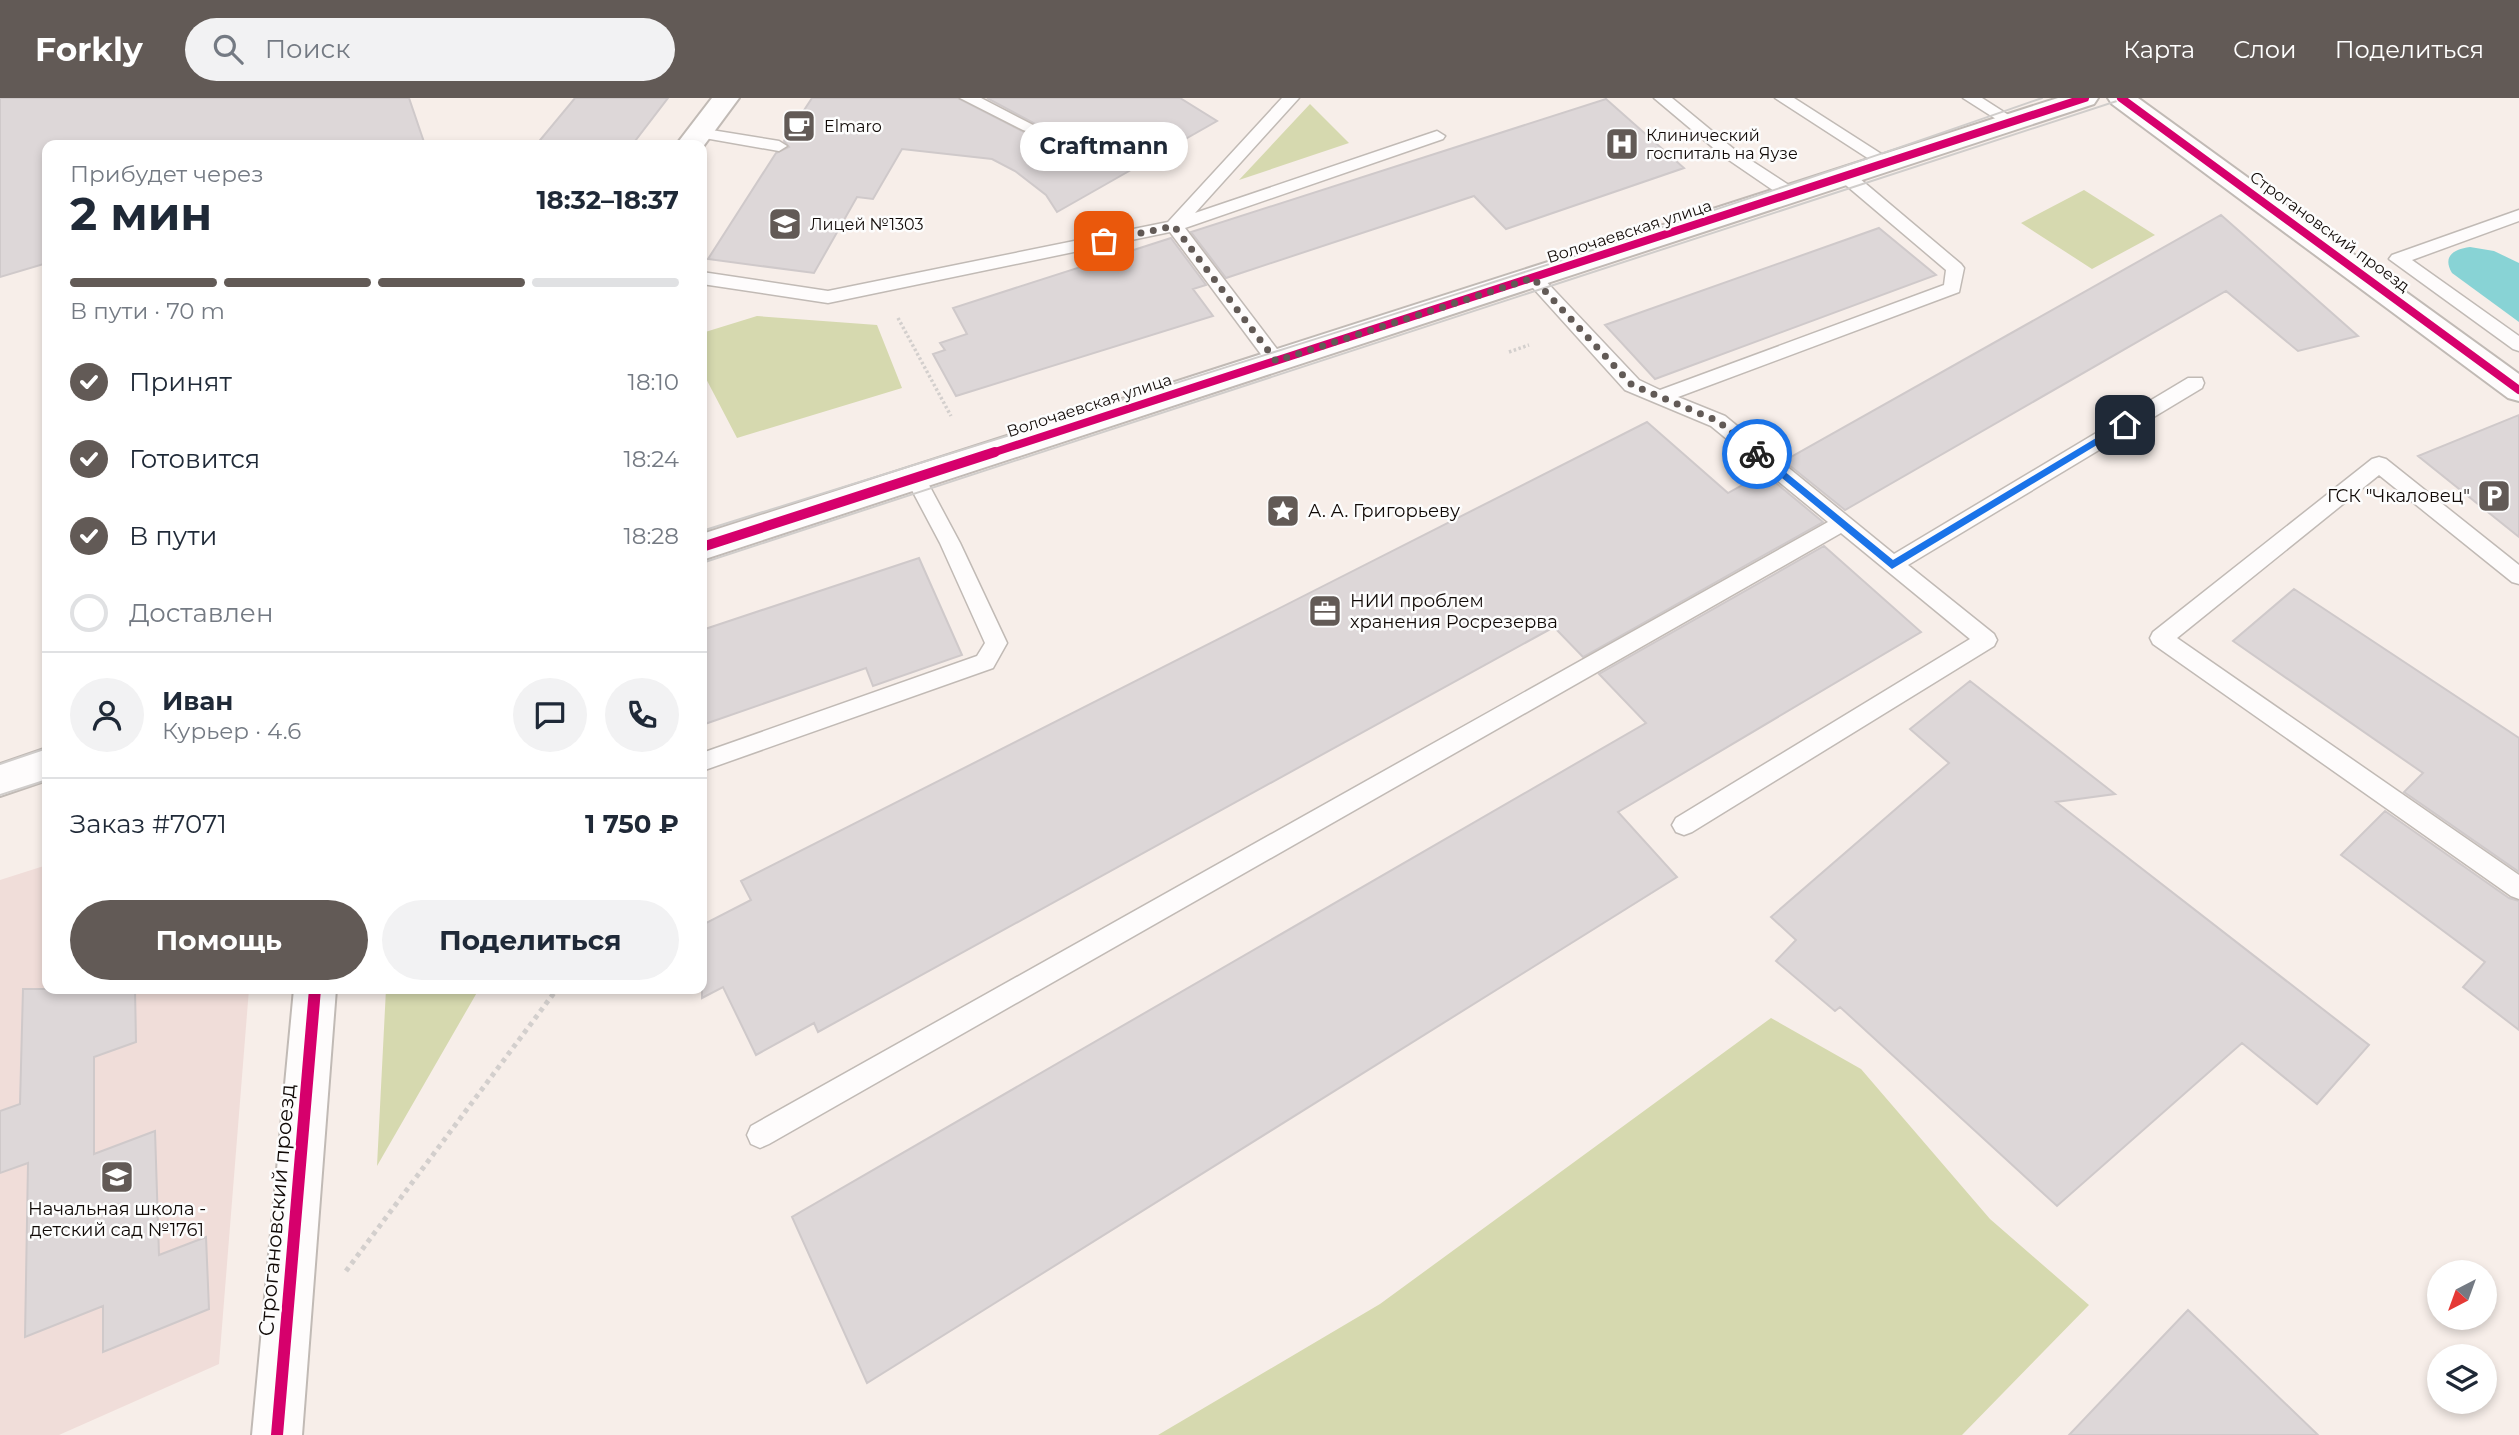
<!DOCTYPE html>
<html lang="ru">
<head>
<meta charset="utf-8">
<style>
  body { margin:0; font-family:Montserrat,sans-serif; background:#f2f2f3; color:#1f2937; height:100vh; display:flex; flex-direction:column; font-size:26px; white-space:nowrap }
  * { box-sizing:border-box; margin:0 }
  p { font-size:23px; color:#747a83 }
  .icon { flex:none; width:38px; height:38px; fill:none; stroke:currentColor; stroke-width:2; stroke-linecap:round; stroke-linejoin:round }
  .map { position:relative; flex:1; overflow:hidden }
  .sheet { position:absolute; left:42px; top:42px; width:665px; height:854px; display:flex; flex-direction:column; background:#fff; border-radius:14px; box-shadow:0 4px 10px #0003 }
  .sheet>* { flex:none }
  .needle { width:46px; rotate:221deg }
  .buttons { position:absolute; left:2427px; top:1162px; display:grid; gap:14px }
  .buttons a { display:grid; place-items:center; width:70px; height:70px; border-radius:50%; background:#fff; box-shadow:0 4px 10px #0003; font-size:35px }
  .pin { position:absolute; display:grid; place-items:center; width:60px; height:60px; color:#fff; margin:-30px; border-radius:14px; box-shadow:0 4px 10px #0006 }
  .courier { position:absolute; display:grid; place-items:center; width:70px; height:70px; margin:-35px; border:5px solid #1a73e8; border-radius:50%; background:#fff; color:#222; box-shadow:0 2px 9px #0007 }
  .bubble { position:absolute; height:49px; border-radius:24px; background:#fff; box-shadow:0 4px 10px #0003; font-size:23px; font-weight:700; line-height:49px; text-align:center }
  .head em { font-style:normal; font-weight:700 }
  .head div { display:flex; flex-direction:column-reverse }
  .head { display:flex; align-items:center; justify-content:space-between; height:119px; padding:0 28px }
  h1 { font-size:46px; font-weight:700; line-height:52px }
  .bar { display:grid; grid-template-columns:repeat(4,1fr); gap:10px 7px; align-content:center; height:84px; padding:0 28px }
  .bar i { height:9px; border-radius:5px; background:#e0e1e3 }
  .bar .current { background:#625a56 }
  .bar p { grid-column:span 4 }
  .line { display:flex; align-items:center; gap:18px; padding:0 28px; border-top:2px solid #e0e1e3 }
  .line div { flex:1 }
  .round { display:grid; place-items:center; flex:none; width:74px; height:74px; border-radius:37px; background:#f2f2f3 }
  ol { padding:0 28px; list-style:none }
  li { display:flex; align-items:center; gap:21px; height:77px }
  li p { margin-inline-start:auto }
  li .icon { padding:7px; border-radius:50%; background:#625a56; color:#fff; stroke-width:4 }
  li:last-child { color:#747a83 }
  li i { width:38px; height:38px; border:4px solid #e0e1e3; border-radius:50% }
  .action { display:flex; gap:14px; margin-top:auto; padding:14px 28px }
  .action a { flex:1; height:80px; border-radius:42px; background:#625a56; color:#fff; font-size:28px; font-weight:700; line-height:80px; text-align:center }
  .action a+a { background:#f2f2f3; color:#1f2937 }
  header { display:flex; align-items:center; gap:42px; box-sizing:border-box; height:98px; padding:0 35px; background:#625a56; color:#fff }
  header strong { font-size:33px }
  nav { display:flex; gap:38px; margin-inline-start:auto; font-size:24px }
  .search { width:490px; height:63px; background:#f2f2f3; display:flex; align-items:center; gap:18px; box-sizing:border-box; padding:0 24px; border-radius:38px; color:#747a83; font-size:26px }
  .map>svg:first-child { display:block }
</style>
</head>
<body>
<header>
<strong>Forkly</strong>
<div class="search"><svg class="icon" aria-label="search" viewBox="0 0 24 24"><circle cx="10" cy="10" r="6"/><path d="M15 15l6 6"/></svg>Поиск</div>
<nav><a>Карта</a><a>Слои</a><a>Поделиться</a></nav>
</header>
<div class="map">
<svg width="2519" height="1337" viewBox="0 0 2519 1337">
  <rect width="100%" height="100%" fill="#f7eee9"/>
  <path fill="#f0ddd9" d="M47 767V891H249L219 1266 59 1337H0V782Z"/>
  <path fill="#d6d9af" d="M1310 6 1349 45 1239 82Z
    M2084 92 2155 137 2092 171 2021 125Z
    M757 218 877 227 902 290 737 340 702 273V235Z
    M386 891H479L377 1068Z
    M1771 920 1861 971 1990 1121 2089 1207 1962 1337H1158L1380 1206Z"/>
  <path fill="#88d3d5" d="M2470 149 2494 153 2519 165V224L2452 175C2442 158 2454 151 2470 149Z"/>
  <path fill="#ddd7d8" stroke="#cfc9ca" stroke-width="2" d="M0 0H409L425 47H47V165L0 179Z
    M575 0H668L632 47H536Z
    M812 0H958L1028 36 1039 28 987 0H1180L1217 23 1057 114 1046 97 1015 73 992 61 902 51 873 101 857 99 814 175 708 161 776 55 789 49 784 43Z
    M1606 1 1684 70 1506 131 1474 98 1226 180 1191 134Z
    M2221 117 2358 238 2298 253 2226 193 1845 412 1784 363Z
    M1879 130 1936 177 1655 281 1605 227Z
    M1171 140 1206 187 1193 191 1213 218 956 298 933 256 945 252 940 245 967 236 953 210Z
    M2519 317V439L2418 358Z
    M1647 324 1728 395 1764 375 1823 424 1583 559 1554 529 818 934 814 925 756 957 723 889 702 900V827L751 802 741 783Z
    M1824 448 1921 534 1618 714 1677 779 867 1285 792 1119 1646 625 1599 576Z
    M919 460 962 557 873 588 866 570 702 627V532Z
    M2294 491 2519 640V774L2404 694 2423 675 2233 543Z
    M1970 583 2115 696 2056 704 2369 947 2317 1006 2242 945 2057 1108 1840 909 1835 913 1776 863 1796 842 1771 819 1949 665 1910 631Z
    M2385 713 2509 800 2519 803V932L2463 889 2485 864 2341 757Z
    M23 891H135L136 944 94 959V1056L155 1033 159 1157 206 1139 209 1211 103 1254V1208L25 1239 28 1065 0 1075V1013L20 1006Z
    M2188 1212 2318 1337H2069Z"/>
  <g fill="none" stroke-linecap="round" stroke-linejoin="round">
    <defs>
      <path id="lane" d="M960 0H981L1037 29 1029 34 1023 32Z
        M1282 0H1299L1195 115 1431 35 1437 33 1445 38 1443 41 1185 130 1283 259 1285 263 1283 267H1269L1170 134 828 205 702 186V174L828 193 1168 124Z
        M1654 0H1672L1735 52 1798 93 1800 97 1798 101H1786L1723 58Z
        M1775 0H1794L1897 66 1889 71 1883 70Z
        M1963 0H1982L2021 25 2019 28H2007Z
        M699 30 779 43 787 48 779 53 693 38 691 35Z
        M1847 74 1853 75 1961 166 1964 170 1959 194 1678 299 1725 318 1894 456 2188 280H2202L2204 285 2202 290 1908 467 1994 536 1997 542 1994 548 1692 734 1684 737 1676 734 1672 727 1676 720 1970 541 1841 435 769 1046 760 1050 751 1046 747 1037 751 1028 1828 424 1711 328 1625 292 1524 180 1533 174 1539 176 1639 282 1660 292 1944 187 1946 172 1841 83 1839 79 1841 75Z
        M2519 112V123L2412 162 2519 238V253L2513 251 2389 161 2392 157Z
        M2379 359 2386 361 2519 467V486L2512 484 2379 377 2177 540 2519 777V801L2511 798 2153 546 2150 540 2153 534 2372 361Z
        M915 372 922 374 960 445 1007 545 993 570 702 673V655L977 558 985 545 940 445 905 379 908 374Z"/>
      <path id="street" d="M712 0H739L702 50V47H676Z
        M2108 0H2138L2519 276V303L2508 300 2112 6Z
        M294 891H336L302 1337H252Z"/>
      <path id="secondary" d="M2058 0H2098L2094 6 702 462V436Z
        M47 650V682L0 698V666Z"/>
    </defs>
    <use href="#lane" stroke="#c1bab5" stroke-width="3"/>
    <use href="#street" stroke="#c1bab5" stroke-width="4"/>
    <use href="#secondary" stroke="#c1bab5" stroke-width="4"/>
    <path stroke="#d3cfcd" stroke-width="3.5" stroke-dasharray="2.5 2.5" stroke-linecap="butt" d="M898 220 951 318
      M1509 254 1529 247"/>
    <path stroke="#d3cfcd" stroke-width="5" stroke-dasharray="4.5 4.5" stroke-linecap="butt" d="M346 1173 557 891"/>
    <use href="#lane" fill="#fefcfc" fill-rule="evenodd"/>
    <use href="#street" fill="#fefcfc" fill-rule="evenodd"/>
    <use href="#secondary" fill="#fefcfc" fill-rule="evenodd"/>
    <path stroke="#d0cdcb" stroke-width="2" d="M702 433C1150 293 1599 156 2042 0
      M702 465 2126 0
      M0 666 47 650
      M0 697 47 682"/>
    <defs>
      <path id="cycleway-far2" d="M2121 0 2519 292
        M989 356 2085 0"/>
      <path id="cycleway-far1" d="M702 449 995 354"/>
      <path id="cycleway" d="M277 1337 315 891"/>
    </defs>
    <use href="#cycleway-far2" stroke="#fdfdfd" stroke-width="11"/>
    <use href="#cycleway-far1" stroke="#fdfdfd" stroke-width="14"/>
    <use href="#cycleway" stroke="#fdfdfd" stroke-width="17"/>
    <use href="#cycleway-far2" stroke="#d6006c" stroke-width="8"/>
    <use href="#cycleway-far1" stroke="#d6006c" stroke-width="10"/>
    <use href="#cycleway" stroke="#d6006c" stroke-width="12"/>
  </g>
  <path fill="#1a73e8" d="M2121 325 2130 327 1892 471 1753 356 1761 354 1893 462Z"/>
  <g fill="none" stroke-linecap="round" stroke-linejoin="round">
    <path stroke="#625a56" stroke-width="7" stroke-dasharray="0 12.6" d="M1104 143 1174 128 1276 263 1533 180 1632 287 1718 323 1757 356"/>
  </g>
  <defs>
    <symbol id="cafe-square" viewBox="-11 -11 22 22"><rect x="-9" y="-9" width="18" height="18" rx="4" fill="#625a56" stroke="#fdfdfd"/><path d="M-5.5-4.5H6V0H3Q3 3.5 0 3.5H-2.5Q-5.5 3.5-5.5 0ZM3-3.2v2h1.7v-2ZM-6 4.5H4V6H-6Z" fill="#fff"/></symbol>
    <symbol id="hospital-square" viewBox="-11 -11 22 22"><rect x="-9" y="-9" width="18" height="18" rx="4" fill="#625a56" stroke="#fdfdfd"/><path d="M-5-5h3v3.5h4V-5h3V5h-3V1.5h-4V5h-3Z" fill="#fff"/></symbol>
    <symbol id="school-square" viewBox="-11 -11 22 22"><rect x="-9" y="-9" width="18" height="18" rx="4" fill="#625a56" stroke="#fdfdfd"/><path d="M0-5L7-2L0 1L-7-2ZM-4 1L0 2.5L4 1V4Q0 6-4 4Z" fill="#fff"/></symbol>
    <symbol id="parking-square" viewBox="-11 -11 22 22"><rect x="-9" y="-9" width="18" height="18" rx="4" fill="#625a56" stroke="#fdfdfd"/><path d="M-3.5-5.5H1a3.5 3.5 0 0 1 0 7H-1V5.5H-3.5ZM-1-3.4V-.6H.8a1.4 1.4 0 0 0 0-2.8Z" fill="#fff"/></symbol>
    <symbol id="sight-square" viewBox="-11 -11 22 22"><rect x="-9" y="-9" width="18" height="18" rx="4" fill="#625a56" stroke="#fdfdfd"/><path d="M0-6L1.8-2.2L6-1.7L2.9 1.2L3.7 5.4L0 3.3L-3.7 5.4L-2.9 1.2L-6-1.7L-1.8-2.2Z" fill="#fff"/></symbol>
    <symbol id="office-square" viewBox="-11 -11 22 22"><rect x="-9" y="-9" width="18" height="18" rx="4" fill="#625a56" stroke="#fdfdfd"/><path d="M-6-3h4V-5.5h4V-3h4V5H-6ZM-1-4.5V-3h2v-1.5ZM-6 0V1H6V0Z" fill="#fff"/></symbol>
  </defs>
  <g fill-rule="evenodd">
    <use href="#cafe-square" x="780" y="9" width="38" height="38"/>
    <use href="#hospital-square" x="1603" y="27" width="38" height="38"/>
    <use href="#school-square" x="766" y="107" width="38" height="38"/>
    <use href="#parking-square" x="2475" y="379" width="38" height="38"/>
    <use href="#sight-square" x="1264" y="394" width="38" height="38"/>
    <use href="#office-square" x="1306" y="494" width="38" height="38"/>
    <use href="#school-square" x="98" y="1060" width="38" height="38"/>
  </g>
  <g text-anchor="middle" stroke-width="5" stroke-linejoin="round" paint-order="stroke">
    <g font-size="16" fill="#110a07" stroke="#fdfdfd" text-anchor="start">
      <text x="824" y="34">Elmaro</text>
      <text x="1646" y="43">Клинический<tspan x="1646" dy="18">госпиталь на Яузе</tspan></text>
      <text x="810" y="132">Лицей №1303</text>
    </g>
    <g font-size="16" fill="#110a07" stroke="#fdfdfd">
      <text transform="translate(1629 133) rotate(-18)" y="6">Волочаевская улица</text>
      <text transform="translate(2330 133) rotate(36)" y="6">Строгановский проезд</text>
      <text transform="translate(1089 307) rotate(-18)" y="6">Волочаевская улица</text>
    </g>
    <g font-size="18" fill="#110a07" stroke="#fdfdfd" text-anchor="start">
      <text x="2470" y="404" text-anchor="end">ГСК "Чкаловец"</text>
      <text x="1308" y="419">А. А. Григорьеву</text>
      <text x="1350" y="509">НИИ проблем<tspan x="1350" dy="21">хранения Росрезерва</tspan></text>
      <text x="117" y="1117" text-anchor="middle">Начальная школа -<tspan x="117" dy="21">детский сад №1761</tspan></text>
    </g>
    <g font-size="21" fill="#110a07" stroke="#fdfdfd">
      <text transform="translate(277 1112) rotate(-85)" y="7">Строгановский проезд</text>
    </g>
  </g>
</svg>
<div class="buttons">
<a><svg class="needle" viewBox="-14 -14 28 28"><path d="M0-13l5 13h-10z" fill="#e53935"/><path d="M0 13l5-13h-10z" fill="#747a83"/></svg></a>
<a><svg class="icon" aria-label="layers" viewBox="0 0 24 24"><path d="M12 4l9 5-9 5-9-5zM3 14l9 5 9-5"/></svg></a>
</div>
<div class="pin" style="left:1104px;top:143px;background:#ea580c"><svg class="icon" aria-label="bag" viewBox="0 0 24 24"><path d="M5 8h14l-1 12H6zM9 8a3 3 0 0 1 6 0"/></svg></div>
<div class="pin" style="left:2125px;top:327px;background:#1f2937"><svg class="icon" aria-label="home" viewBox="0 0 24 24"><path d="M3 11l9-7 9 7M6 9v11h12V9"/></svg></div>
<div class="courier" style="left:1757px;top:356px"><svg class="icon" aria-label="bike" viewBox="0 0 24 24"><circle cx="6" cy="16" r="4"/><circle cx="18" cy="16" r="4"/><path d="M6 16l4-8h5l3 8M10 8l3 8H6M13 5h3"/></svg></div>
<div class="bubble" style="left:1020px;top:24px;width:168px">Craftmann</div>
<section class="sheet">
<div class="head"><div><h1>2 мин</h1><p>Прибудет через</p></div><em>18:32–18:37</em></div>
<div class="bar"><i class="current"></i><i class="current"></i><i class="current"></i><i></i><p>В пути · 70 m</p></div>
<ol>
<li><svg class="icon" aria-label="check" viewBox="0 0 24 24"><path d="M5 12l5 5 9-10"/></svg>Принят<p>18:10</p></li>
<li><svg class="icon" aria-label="check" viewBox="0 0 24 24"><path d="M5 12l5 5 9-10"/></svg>Готовится<p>18:24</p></li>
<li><svg class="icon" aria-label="check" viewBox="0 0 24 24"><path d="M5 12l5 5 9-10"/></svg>В пути<p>18:28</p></li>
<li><i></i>Доставлен</li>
</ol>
<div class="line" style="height:126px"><a class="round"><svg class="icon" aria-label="person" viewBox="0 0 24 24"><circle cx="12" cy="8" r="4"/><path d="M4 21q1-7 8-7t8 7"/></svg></a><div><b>Иван</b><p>Курьер · 4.6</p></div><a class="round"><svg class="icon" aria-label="chat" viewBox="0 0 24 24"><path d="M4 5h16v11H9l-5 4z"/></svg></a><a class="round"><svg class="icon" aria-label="phone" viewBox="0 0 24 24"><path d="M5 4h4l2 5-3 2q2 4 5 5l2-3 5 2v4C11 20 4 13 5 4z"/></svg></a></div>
<div class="line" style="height:91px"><div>Заказ #7071</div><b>1 750 ₽</b></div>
<div class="action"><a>Помощь</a><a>Поделиться</a></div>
</section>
</div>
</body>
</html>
